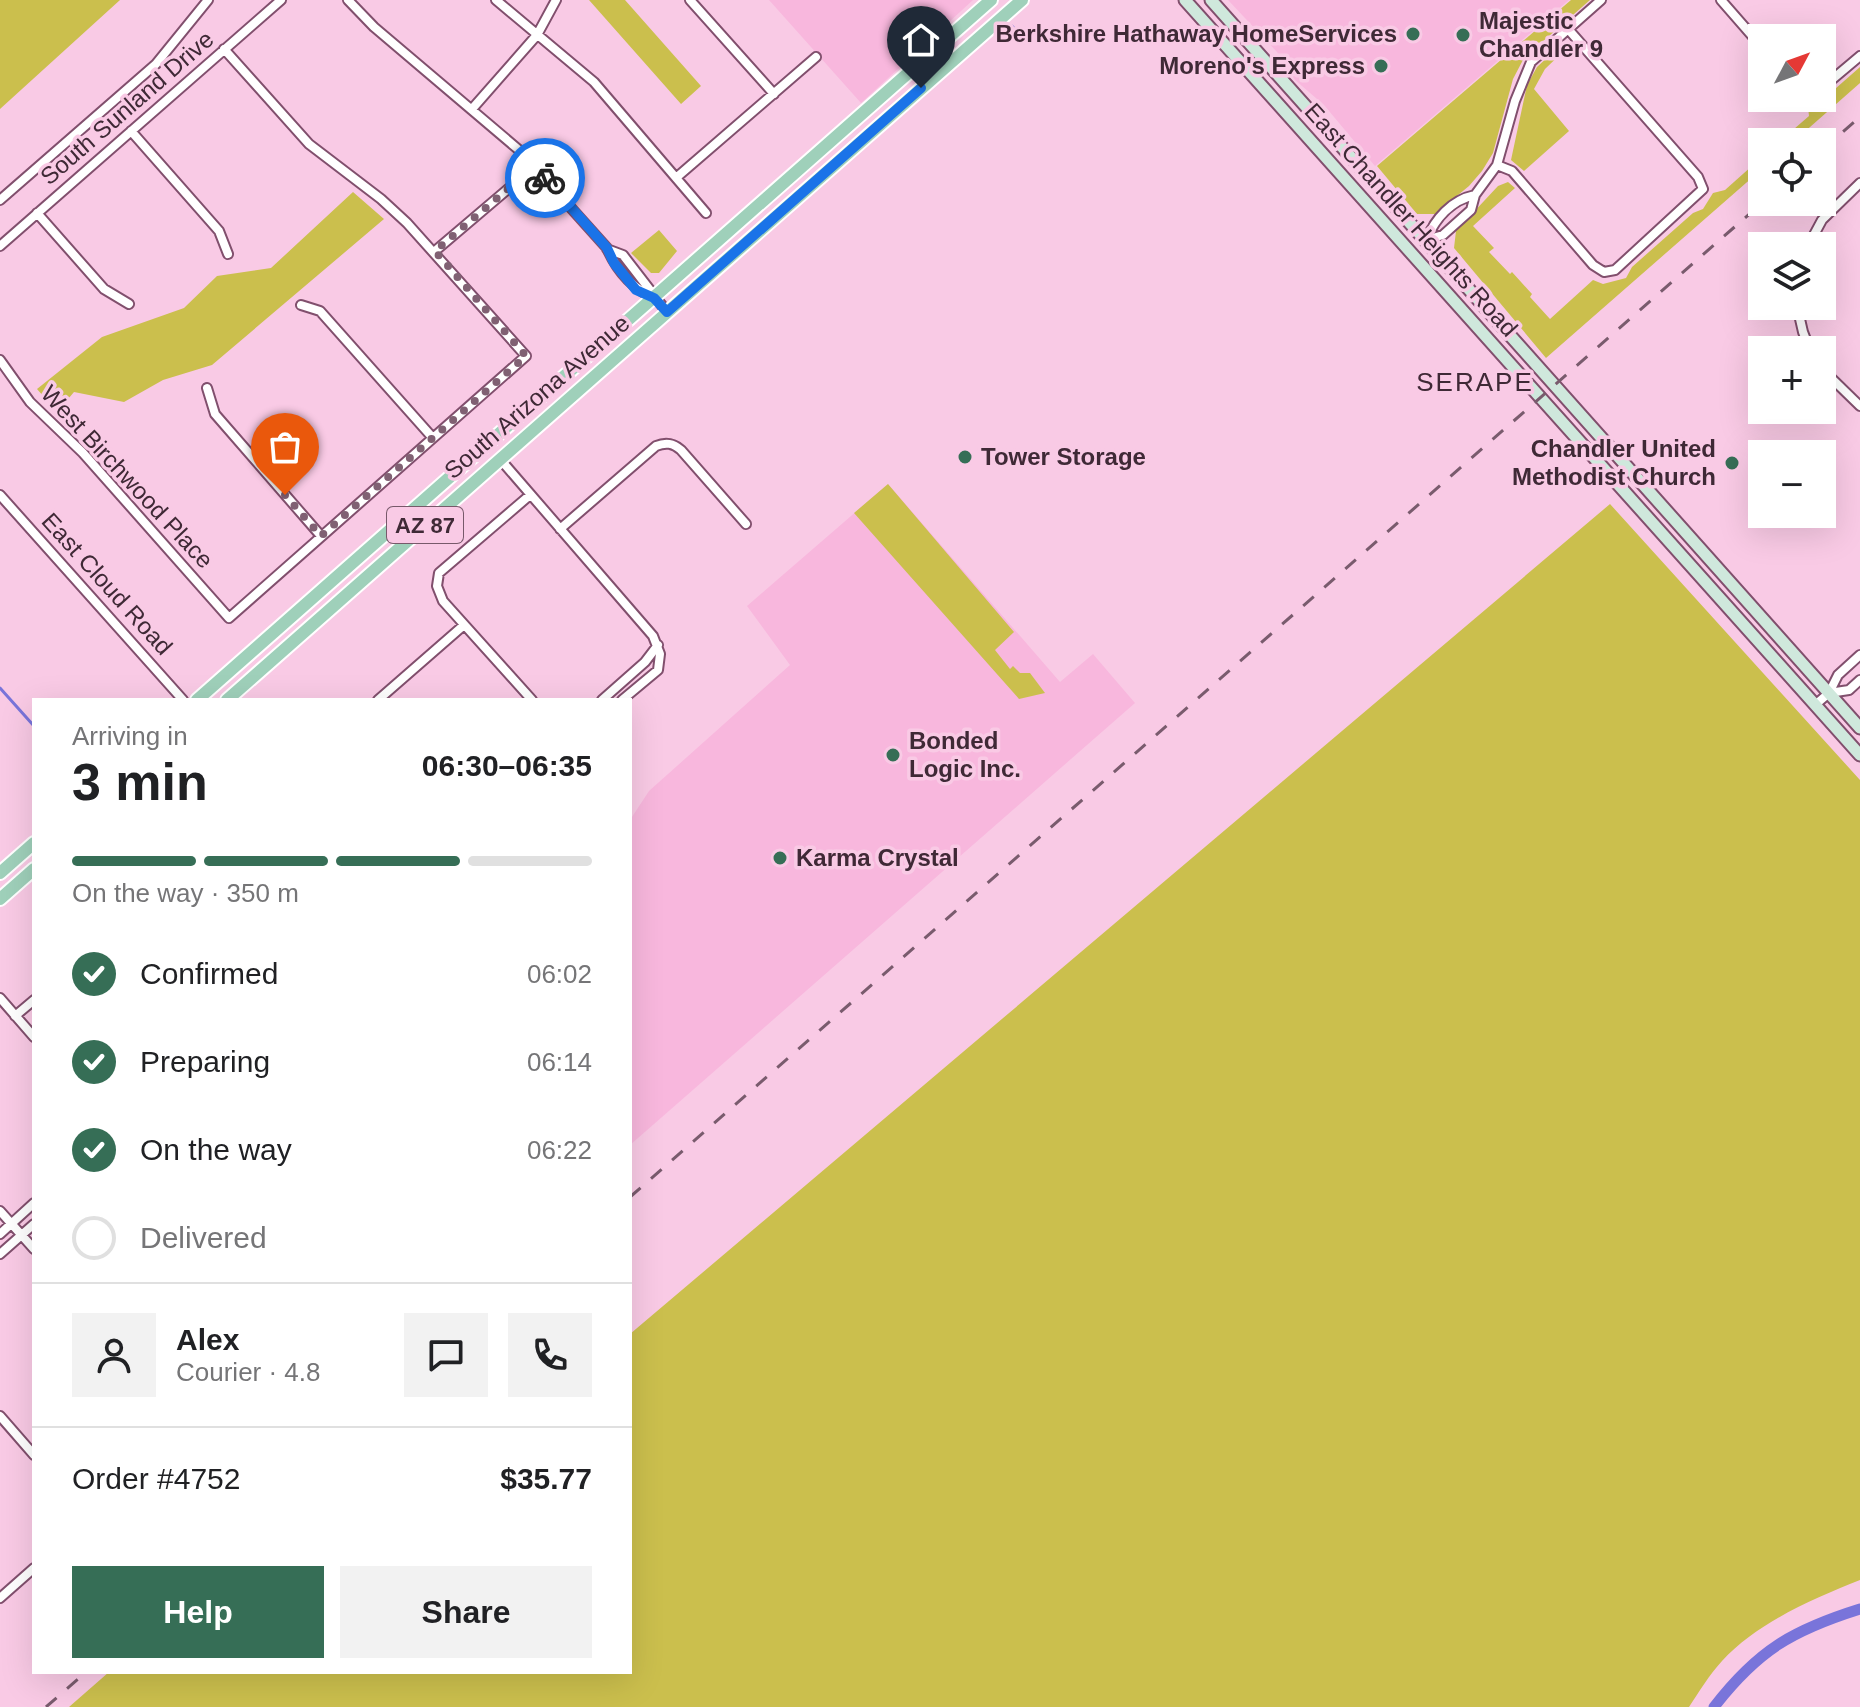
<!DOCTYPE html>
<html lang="en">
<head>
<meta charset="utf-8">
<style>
  body { margin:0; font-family:Helvetica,sans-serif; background:#f2f2f2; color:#202124; height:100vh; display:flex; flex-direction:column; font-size:30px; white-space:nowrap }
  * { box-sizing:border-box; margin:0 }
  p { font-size:26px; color:#757577 }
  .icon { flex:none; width:44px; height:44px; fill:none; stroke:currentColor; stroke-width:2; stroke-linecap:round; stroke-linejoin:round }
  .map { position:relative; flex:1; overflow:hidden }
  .panel { position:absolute; left:32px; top:698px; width:600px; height:976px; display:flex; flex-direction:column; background:#fff; border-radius:0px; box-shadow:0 8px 32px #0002 }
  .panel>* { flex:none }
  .needle { width:52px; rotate:49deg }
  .buttons { position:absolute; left:1748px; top:24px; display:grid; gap:16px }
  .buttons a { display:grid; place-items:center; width:88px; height:88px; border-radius:0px; background:#fff; box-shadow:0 8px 32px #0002; font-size:40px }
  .pin { position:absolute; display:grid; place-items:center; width:68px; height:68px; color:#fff; margin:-82px -34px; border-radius:50% 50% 50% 0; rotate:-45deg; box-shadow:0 0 8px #0007 }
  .pin .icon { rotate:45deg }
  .courier { position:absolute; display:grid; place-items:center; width:80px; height:80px; margin:-40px; border:6px solid #1a73e8; border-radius:50%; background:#fff; color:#222; box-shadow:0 2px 10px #0007 }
  .overview em { font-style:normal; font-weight:800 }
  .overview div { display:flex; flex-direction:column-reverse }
  .overview { display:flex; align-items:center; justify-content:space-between; height:136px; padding:0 40px }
  h1 { font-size:52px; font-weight:800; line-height:60px }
  .bar { display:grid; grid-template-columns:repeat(4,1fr); gap:12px 8px; align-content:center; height:96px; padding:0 40px }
  .bar i { height:10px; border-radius:6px; background:#e0e0e0 }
  .bar .on { background:#366e56 }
  .bar p { grid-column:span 4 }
  .line { display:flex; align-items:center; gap:20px; padding:0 40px; border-top:2px solid #e0e0e0 }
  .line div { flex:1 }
  .round { display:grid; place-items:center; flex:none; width:84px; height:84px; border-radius:0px; background:#f2f2f2 }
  ol { padding:0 40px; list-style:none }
  li { display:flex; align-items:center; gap:24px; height:88px }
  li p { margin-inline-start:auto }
  li .icon { padding:8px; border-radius:50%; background:#366e56; color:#fff; stroke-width:4 }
  li:last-child { color:#757577 }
  li i { width:44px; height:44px; border:4px solid #e0e0e0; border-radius:50% }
  .primary-button { display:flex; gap:16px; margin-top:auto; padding:16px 40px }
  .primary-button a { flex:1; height:92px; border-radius:0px; background:#366e56; color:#fff; font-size:32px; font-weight:800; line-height:92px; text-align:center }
  .primary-button a+a { background:#f2f2f2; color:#202124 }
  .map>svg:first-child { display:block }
</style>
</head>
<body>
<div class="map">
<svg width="1860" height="1707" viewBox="0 0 1860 1707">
  <rect width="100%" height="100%" fill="#f9cae5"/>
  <path fill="#f8b7dd" d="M769 0H973L861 103Z
    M1228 0H1569L1375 166 1324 105 1295 80 1277 52Z
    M888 484 1060 682 1093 654 1135 703 630 1145V820L649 791 790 665 747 606Z"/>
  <path fill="#cbbf4d" d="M0 0H120L0 109Z
    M589 0H625L701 86 681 104Z
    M1571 0H1590L1524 58 1513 79 1493 153 1482 171 1469 186 1435 214H1417L1377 166Z
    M1563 43 1571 44 1545 69 1534 89 1569 131 1524 171 1511 160 1527 85 1537 67Z
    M1860 67V83L1793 142H1779L1809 116 1808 107 1829 100 1835 89Z
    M1762 157V169L1546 358 1454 248 1456 231 1498 186 1508 182 1515 188 1473 226 1494 248 1489 252 1510 274 1512 272 1532 294 1530 297 1550 319 1593 280 1603 284 1626 278 1632 267 1693 213 1703 209 1713 193 1725 190Z
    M353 192 384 219 212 365 163 380 124 402 74 392 57 412 37 389 102 337 184 308 217 276 271 268Z
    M659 230 677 251 659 273H651L631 253Z
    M888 484 1014 632 995 650 1010 669 1013 666 1020 673H1030L1045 693 1019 699 854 513Z
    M1610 504 1860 780V1580C1812 1599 1757 1623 1722 1661 1709 1675 1699 1692 1689 1707H69L109 1672H630V1334Z"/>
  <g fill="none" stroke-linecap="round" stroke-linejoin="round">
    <path stroke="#7974da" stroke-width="3" d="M1012 26 1025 42
      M0 688 34 726"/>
    <path stroke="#7974da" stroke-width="11" d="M1714 1707C1758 1650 1793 1630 1860 1609"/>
    <defs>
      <path id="street" d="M348 0 374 27 519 150 607 248C617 271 632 288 654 298
        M496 0 594 82 706 213
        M690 0 774 94
        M1721 0 1762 47
        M1822 88 1860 56
        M472 109 537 35 556 0
        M131 131 219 231 228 254
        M1497 165 1512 171 1593 265 1604 272 1615 270 1703 189 1698 177 1568 29
        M677 177 816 57
        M0 200 156 64 208 0
        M37 213 104 289 129 304
        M1426 240 1443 235 1471 210 1475 195 1497 165 1515 101 1531 62 1601 0
        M1426 240C1435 219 1451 200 1475 195
        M0 246 281 0
        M1808 246 1822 220 1860 183
        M607 249 623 255 667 312
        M435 251 535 166
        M301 305 320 311 432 437
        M1797 306 1803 332 1810 350
        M0 360 30 402 83 453 229 618 526 356 407 223 381 199 309 144 224 49
        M1822 369 1860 406
        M207 388 215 414 321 536
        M500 459 653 636 660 654 658 670 622 700
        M0 495 183 700
        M530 495 439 573 437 586 443 601 532 700
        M560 529 656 446C666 442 673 443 681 450L746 524
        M1829 693 1849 690 1860 680
        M378 700 464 625
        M602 700 645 662 658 645
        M1815 705 1829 693 1838 675 1860 655
        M0 998 34 1037
        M15 1016 34 1000
        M0 1211 34 1249
        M0 1234 34 1203
        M0 1254 34 1224
        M0 1416 34 1455
        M0 1598 34 1568"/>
      <path id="secondary" d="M1185 0 1860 755
        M1211 0 1860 728"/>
      <path id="primary" d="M197 700 991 0
        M227 700 1022 0
        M0 873 34 843
        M0 899 34 869"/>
    </defs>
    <use href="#street" stroke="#814f6d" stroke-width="12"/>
    <use href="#secondary" stroke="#814f6d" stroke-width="15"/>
    <use href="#primary" stroke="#fff" stroke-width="16"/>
    <use href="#street" stroke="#fff" stroke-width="8"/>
    <use href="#secondary" stroke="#cfe8dc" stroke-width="11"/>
    <use href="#primary" stroke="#9fd0ba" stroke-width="12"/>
    <path stroke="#795b6d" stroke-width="3" stroke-dasharray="14 14" stroke-linecap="butt" d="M1822 150 1860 117
      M630 1197 1763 202
      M46 1707 86 1672"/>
  </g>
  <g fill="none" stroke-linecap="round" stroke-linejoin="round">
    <path stroke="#806173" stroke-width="8" stroke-dasharray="0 14.4" d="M285 495 321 536 526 356 435 251 535 166 545 178"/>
    <path stroke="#1a73e8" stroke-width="10" d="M545 178 607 248 614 263 636 290 654 298 667 312 921 88"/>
  </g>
  <g fill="#366e56" stroke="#f9cae5" stroke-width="3">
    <circle cx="1413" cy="34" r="8"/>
    <circle cx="1463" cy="35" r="8"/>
    <circle cx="1381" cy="66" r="8"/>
    <circle cx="965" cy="457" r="8"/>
    <circle cx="1732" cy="463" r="8"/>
    <circle cx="893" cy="755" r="8"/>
    <circle cx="780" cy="858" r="8"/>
  </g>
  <g text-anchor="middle" stroke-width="7" stroke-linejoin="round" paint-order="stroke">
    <rect fill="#f9cae5" stroke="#77596a" stroke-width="2" x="387" y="507" width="76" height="36" rx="6"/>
    <g font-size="22" font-weight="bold" fill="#3f2936">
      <text x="425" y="533">AZ 87</text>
    </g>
    <g font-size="24" font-weight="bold" fill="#3f2936" stroke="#f9cae5" text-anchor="start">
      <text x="1479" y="29">Majestic<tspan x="1479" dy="28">Chandler 9</tspan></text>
      <text x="1397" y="42" text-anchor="end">Berkshire Hathaway HomeServices</text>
      <text x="1365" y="74" text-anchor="end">Moreno's Express</text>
      <text x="1716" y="457" text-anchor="end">Chandler United<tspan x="1716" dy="28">Methodist Church</tspan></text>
      <text x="981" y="465">Tower Storage</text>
      <text x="909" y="749">Bonded<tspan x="909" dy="28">Logic Inc.</tspan></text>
      <text x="796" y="866">Karma Crystal</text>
    </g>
    <g font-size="24" fill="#3f2936" stroke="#f9cae5">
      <text transform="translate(127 108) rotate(-41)" y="8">South Sunland Drive</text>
      <text transform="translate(1411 220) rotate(48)" y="8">East Chandler Heights Road</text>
      <text transform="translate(537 397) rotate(-41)" y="8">South Arizona Avenue</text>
      <text transform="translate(127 477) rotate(47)" y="8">West Birchwood Place</text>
      <text transform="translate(107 584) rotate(48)" y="8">East Cloud Road</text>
    </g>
    <g font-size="26" letter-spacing="2" fill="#3f2936" stroke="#f9cae5">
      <text x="1475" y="391">SERAPE</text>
    </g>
  </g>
</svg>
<div class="buttons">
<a><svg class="needle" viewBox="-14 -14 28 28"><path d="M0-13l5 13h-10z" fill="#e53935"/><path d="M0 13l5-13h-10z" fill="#757577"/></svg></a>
<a><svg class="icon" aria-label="locate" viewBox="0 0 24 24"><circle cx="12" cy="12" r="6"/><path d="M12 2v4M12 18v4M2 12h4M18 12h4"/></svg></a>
<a><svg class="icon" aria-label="layers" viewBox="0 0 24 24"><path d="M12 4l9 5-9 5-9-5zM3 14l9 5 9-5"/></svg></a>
<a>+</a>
<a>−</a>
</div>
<div class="pin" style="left:285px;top:495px;background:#ea580c"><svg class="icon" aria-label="bag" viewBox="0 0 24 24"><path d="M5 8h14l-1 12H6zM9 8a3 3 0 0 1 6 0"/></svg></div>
<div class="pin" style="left:921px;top:88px;background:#1f2937"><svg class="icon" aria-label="home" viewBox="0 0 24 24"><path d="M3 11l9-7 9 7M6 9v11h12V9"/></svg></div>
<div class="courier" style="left:545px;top:178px"><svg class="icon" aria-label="bike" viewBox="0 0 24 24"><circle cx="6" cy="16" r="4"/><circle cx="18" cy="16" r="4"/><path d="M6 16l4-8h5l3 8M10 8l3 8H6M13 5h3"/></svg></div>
<section class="panel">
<div class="overview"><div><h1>3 min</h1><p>Arriving in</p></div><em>06:30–06:35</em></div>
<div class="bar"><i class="on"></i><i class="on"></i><i class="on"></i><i></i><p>On the way · 350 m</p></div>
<ol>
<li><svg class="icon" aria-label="check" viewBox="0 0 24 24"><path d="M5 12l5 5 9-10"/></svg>Confirmed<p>06:02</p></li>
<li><svg class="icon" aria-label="check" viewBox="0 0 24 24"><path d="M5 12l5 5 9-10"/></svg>Preparing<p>06:14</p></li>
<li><svg class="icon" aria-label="check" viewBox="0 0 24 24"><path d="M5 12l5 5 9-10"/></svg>On the way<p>06:22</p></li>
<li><i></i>Delivered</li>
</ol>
<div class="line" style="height:144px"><a class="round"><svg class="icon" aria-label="person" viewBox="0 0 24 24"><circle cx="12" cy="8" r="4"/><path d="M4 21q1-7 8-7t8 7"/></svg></a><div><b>Alex</b><p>Courier · 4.8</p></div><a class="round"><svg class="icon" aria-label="chat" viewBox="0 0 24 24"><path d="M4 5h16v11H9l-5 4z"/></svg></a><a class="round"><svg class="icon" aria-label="phone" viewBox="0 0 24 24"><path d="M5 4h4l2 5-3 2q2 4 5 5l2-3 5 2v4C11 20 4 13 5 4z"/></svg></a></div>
<div class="line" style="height:104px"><div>Order #4752</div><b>$35.77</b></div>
<div class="primary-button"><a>Help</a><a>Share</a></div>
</section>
</div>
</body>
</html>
